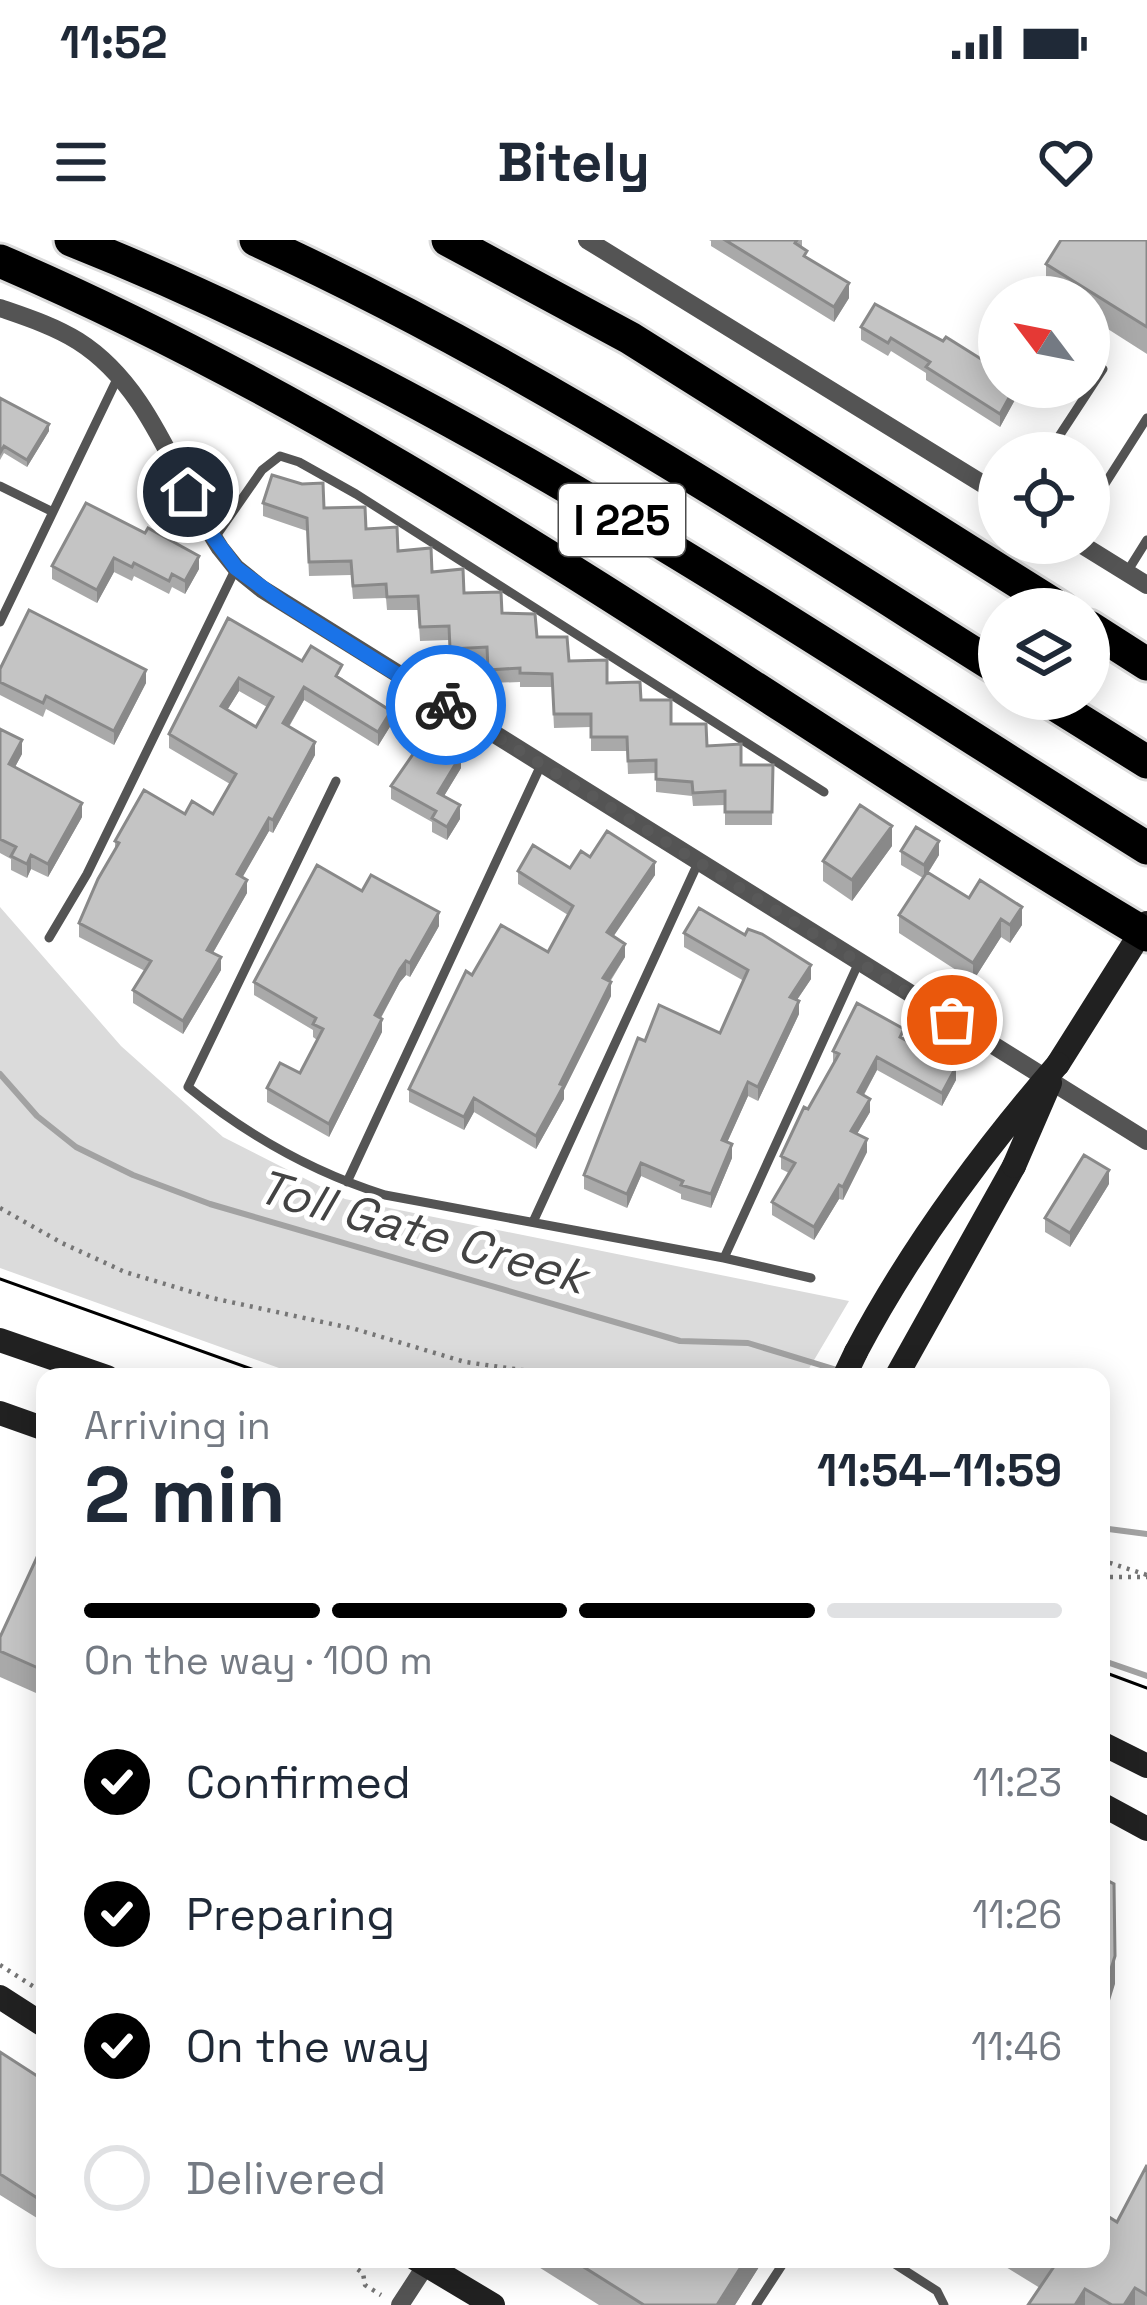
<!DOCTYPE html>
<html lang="en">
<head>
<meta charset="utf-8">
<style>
  body { margin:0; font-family:"Space Grotesk",sans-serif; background:#f6f6f7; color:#1f2937; height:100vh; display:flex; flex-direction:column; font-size:45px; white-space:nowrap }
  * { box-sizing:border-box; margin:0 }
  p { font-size:39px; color:#747a83 }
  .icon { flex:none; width:66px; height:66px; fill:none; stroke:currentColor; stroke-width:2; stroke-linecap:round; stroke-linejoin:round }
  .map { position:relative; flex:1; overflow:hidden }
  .sheet { position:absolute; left:36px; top:1128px; width:1074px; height:900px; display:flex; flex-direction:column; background:#fff; border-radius:24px; box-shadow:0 6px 30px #0003 }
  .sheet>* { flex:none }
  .needle { width:78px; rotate:302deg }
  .fabs { position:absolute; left:978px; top:36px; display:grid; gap:24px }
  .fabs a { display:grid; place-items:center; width:132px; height:132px; border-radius:50%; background:#fff; box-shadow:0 6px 30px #0003; font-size:60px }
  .pin { position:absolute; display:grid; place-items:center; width:102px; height:102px; color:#fff; margin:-51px; border:6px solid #fff; border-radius:50%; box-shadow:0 3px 12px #0007 }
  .courier { position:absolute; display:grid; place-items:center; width:120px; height:120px; margin:-60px; border:9px solid #1a73e8; border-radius:50%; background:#fff; color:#222; box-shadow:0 3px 15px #0007 }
  .head em { font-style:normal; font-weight:800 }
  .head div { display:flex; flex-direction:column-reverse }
  .head { display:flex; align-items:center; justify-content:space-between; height:204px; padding:0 48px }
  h1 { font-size:78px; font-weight:800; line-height:90px }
  .bar { display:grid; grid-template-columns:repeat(4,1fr); gap:18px 12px; align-content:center; height:144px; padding:0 48px }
  .bar i { height:15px; border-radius:9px; background:#e0e1e3 }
  .bar .active { background:#000 }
  .bar p { grid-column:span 4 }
  ol { padding:0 48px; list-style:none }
  li { display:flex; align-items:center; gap:36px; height:132px }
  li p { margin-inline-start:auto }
  li .icon { padding:12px; border-radius:50%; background:#000; color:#fff; stroke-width:4 }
  li:last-child { color:#747a83 }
  li i { width:66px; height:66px; border:6px solid #e0e1e3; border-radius:50% }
  .status { display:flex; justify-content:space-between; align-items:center; height:84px; padding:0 60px; background:#fff; direction:ltr }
  .status svg { height:33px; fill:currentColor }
  header { display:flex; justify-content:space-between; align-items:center; height:156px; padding:0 48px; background:#fff; font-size:54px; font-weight:800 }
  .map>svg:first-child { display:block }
</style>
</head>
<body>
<div class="status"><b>11:52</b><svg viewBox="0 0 49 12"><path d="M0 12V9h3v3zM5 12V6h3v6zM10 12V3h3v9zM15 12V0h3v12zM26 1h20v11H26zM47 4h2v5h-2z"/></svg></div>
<header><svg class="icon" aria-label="menu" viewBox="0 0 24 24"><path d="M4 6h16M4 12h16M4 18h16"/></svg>Bitely<svg class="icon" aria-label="heart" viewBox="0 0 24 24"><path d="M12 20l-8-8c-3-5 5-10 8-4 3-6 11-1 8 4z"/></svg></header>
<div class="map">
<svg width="1147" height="2065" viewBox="0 0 1147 2065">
  <rect width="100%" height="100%" fill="#fff"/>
  <path fill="#dbdbdb" d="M0 667 121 806 223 897 345 959 849 1061 804 1137H304L0 1028Z"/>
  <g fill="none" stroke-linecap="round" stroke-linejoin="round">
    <path stroke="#a2a2a2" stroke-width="6" d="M0 834 37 876 76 907 133 935 210 964 680 1101 748 1103 837 1130
      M1101 1288 1147 1294
      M1101 1420 1147 1436"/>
    <defs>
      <path id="highway" d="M71 0C456 153 797 390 1147 608
        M256 0C517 119 757 277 999 429
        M448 0 630 98 1061 369
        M0 21C409 196 767 469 1147 695
        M1089 387 1147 424
        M1046 459 1147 522"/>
    </defs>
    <use href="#highway" stroke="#dbdbdb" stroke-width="39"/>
    <path stroke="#767676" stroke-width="4.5" stroke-dasharray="3 6" stroke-linecap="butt" d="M0 968 62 1003 125 1032 212 1058 355 1089 465 1122 571 1137
      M1101 1320 1147 1335
      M1101 1337H1147
      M0 1725 45 1754
      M343 2019 363 2033 365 2045 381 2055"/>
    <path stroke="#545454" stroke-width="9" d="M1048 213 1103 129
      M0 246 53 272
      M1089 269 1147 178
      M214 299 262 230 280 216 299 222 356 254 824 552
      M1127 332 1147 300
      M0 382 118 137
      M336 541 188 847C247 895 312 932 385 955L724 1018 811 1038
      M49 698 87 634 236 328
      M347 942 541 525
      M533 982 698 623
      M724 1018 859 722
      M887 2019 937 2051 944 2065
      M756 2065 786 2019"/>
    <path stroke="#545454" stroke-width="18" d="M587 0 999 254
      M0 68C26 77 54 86 78 101 151 147 175 239 220 308L236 328 262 349 1147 901
      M1079 303 1147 345
      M400 2065 426 2025"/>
    <path stroke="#212121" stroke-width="24" d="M1058 824 1147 683
      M0 1100 107 1137
      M844 1137 856 1112
      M896 1137 1014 926
      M0 1173 45 1189
      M1101 1503 1147 1526
      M1101 1564 1147 1589
      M0 1757 45 1786
      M416 2019 493 2065"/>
    <use href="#highway" stroke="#000" stroke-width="33"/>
    <path stroke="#000" stroke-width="3" d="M0 1039 274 1137
      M1101 1431 1147 1448"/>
    <path stroke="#212121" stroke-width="24" d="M1014 926 1050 843
      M856 1112C911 1008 981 913 1058 824"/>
  </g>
  <path fill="#a9a9a9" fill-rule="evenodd" d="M709 0H802V7L807 17 849 58 834 82 711 6V1Z
    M1147 0V114L1089 77V57H1057L1046 50V24Z
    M861 87 989 124 1022 147 1000 187 926 140V133L891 111 888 116 861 100Z
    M0 158 49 191 27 227 4 213 0 220Z
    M86 263 199 329 185 354 172 347 169 354 134 336 132 341 114 332 97 363 52 339V326Z
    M263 263 324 268 366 289 464 353 502 373 569 421 641 460 671 484 707 506 741 525H773L772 585H725V565L693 566 692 556 656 552V533L628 534 627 511H591V487L554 488 552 447H520V442L488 443 487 420 450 422 449 400 420 401 418 370H387L386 358 353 359 351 335 309 336 307 291 263 276Z
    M228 378 302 421 342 438 391 485 378 506 304 460 289 487 315 515 273 593 269 591 242 637 247 653 213 713 221 730 183 794 133 763V750L145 731 79 697V683L115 611V601L185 574H213L230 544 169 508V494ZM239 451 267 467 256 487 227 470Z
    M0 429 146 443 114 505 46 469 43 477 0 455Z
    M0 489 22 514 15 527 82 577 48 637 31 629 27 638 11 630V619L0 613Z
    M461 528 444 556 460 579 447 600 432 592V582L391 559V546Z
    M892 606 852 661 823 641V621Z
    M901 611 939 615 928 633 969 658 1022 685 1010 703 1001 697 973 741 899 693V675L923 638 901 625Z
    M590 617 655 635 613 696 625 717 610 742 611 756 564 850V859L536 909 474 872 464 890 409 862V849L472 735 548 712 568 675 518 644V631L570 628Z
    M362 651 439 686 410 737 406 735 400 742 381 778 382 792 329 897 267 862V848L300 833 317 800 313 797V790L254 755V742Z
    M684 693 811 739 797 760 799 774 758 861 748 856 727 902 732 918 711 968 681 959V954L641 936 627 968 584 949V935L645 801 720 793 744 741 684 707Z
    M904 800 956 840 942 866 877 830 864 855 870 872 857 894 867 912 843 960 839 959 814 1000 772 975V962L789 933 781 929V916L833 824V811Z
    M1109 944 1070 1007 1045 992V978Z
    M45 1300V1457L0 1437V1397Z
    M0 1812 45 1841V1983L0 1955Z
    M1147 1925V2065H1028L1040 2048 993 2019H1101L1117 1982Z
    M526 2019H764L735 2065H599Z"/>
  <path fill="#898989" d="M849 43V58L834 82V67Z
    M1015 147H1022L1000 187V174Z
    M49 184V191L27 227V220Z
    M199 316V329L185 354V341Z
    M114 318V332L97 363V350Z
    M146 430V443L114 505V491Z
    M239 438V451L221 480V466Z
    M304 447V460L283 496V483Z
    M391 471V485L378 506V492Z
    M22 500V514L9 538V524Z
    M315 502V515L273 593V580Z
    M461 515V528L438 566V553Z
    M82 563V577L48 637V624Z
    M460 565V579L447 600V587Z
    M269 578V591L237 647V634Z
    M892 586V606L852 661V640Z
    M939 601V615L924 639V625Z
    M31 615V629L27 638V624Z
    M655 622V635L607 706V692Z
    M247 640V653L207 723V710Z
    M1022 667V685L1010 703V685Z
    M439 672V686L410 737V723Z
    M1001 679V697L973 741V723Z
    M625 704V717L603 751V738Z
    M221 717V730L183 794V781Z
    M406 721V735L400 742 375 788V775L400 729Z
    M811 725V739L790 770V757Z
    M611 742V756L564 850V859L536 909V896Z
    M799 761V774L758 861V847Z
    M382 779V792L329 897V884Z
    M877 817V830L858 865V852Z
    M956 827V840L942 866V853Z
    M748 842V856L722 914V900Z
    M474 858V872L464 890V877Z
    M870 859V872L851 904V891Z
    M867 899V912L843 960V947Z
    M732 904V918L711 968V954Z
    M641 923V936L627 968V954Z
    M1109 930V944L1070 1007V993Z
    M839 945V959L814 1000V987Z
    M1115 1716V1744L1101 1790V1761Z
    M746 2019H764L735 2065H717Z
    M1135 2048V2065H1124Z
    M1085 2049V2065H1075Z"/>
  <path fill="#c4c4c4" stroke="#898989" stroke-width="3" fill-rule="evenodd" d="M725 0H797L795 3 807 11 804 16 849 43 834 67Z
    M1061 0H1147V87L1046 24Z
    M875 64 943 101 946 97 989 124 999 108V147H1015L1000 174 926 127 930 122 891 98 888 103 861 87Z
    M0 158 49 184 27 220 4 206 0 213Z
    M272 235 302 244 323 243 324 268 365 267 366 289 397 287 398 311 431 308 432 332 463 329 464 353 501 352 502 373 535 374 537 397H567L569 421 607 420V443L640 442 641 460H671V484H706L707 506 741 504V525H773L772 572H725V551L693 553 692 542 656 539V520L628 521 627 497H591V474H554L552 434 520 433V428L488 430 487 407 450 409 449 386 420 387 418 356 387 357 386 344 353 346 351 321 309 322 307 278 263 263Z
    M86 263 145 293 148 288 199 316 185 341 172 334 169 341 134 323 132 327 114 318 97 350 52 326Z
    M29 370 146 430 114 491 46 456 43 463 0 442V429Z
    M228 378 302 421 311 406 342 425 336 436 391 471 378 492 304 447 283 483 315 502 273 580 269 578 237 634 247 640 207 710 221 717 183 781 133 750 151 721 79 683 98 639 119 603 115 601 144 550 185 574 192 561 213 574 236 534 169 494ZM239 438 273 457 256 487 221 466Z
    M0 489 22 500 9 524 82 563 48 624 31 615 27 624 11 616 16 607 0 599Z
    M427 494 461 515 438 553 460 565 447 587 432 578 436 571 391 546Z
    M860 565 892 586 852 640 823 621Z
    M916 587 939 601 924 625 901 611Z
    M607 591 655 622 607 692 625 704 603 738 611 742 560 844 564 845 536 896 474 858 464 877 409 849 466 731 472 735 501 685 548 712 573 666 518 631 533 605 570 628 581 611 590 617Z
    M317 625 362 651 371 635 439 672 410 723 406 721 400 729 375 775 382 779 329 884 267 848 280 823 300 833 323 789 313 784 316 778 254 742Z
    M927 632 969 658 980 640 1022 667 1010 685 1001 679 973 723 899 675Z
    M699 668 745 695 748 689 762 694 811 725 790 757 799 761 758 847 748 842 722 900 732 904 711 954 681 945 683 941 641 923 627 954 584 935 638 798 645 801 659 765 720 793 748 730 684 693Z
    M857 763 904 789 900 797 956 827 942 853 877 817 858 852 870 859 851 891 867 899 843 947 839 945 814 987 772 962 795 923 781 916 804 867 808 869 839 814 833 811Z
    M1084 915 1109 930 1070 993 1045 978Z
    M45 1300V1431L0 1411V1397Z
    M1101 1637 1114 1644 1115 1716 1101 1761Z
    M0 1812 45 1841V1963L0 1934Z
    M1147 1925V2055L1135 2048 1124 2065H1112L1085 2049 1075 2065H1028L1053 2028 1039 2019H1101V1972L1117 1982Z
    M571 2019H746L717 2065H644Z"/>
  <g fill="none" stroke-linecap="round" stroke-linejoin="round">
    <path stroke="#595959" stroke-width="12" stroke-dasharray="0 21.6" d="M446 465 952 780"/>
    <path stroke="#1a73e8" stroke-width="15" d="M188 252 214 298 236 328 282 362 446 465"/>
  </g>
  <g text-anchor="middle" stroke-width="10" stroke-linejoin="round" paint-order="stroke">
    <rect fill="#fff" stroke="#4c4c4c" stroke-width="3" x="559" y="244" width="126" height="72" rx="9"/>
    <g font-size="42" font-weight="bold" fill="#000">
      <text x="622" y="295">I 225</text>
    </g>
    <g font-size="48" font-style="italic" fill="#434343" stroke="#fff">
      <text transform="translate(422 991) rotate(16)" y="17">Toll Gate Creek</text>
    </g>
  </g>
</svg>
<div class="fabs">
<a><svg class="needle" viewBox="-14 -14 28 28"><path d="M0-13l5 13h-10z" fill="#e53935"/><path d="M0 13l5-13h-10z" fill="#747a83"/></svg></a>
<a><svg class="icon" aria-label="locate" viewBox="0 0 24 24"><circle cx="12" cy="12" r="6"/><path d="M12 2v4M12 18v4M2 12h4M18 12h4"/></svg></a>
<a><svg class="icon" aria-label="layers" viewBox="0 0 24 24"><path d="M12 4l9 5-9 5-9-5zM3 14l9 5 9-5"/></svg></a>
</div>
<div class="pin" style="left:952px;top:780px;background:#ea580c"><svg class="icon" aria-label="bag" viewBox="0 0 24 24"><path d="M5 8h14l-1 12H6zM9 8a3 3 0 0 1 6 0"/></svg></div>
<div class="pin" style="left:188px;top:252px;background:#1f2937"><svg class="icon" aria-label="home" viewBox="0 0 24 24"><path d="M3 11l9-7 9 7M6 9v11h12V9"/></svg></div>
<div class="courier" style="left:446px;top:465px"><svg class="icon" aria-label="bike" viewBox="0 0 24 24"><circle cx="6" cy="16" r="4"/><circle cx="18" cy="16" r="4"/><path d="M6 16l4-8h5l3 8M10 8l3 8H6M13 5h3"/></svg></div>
<section class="sheet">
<div class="head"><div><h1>2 min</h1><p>Arriving in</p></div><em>11:54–11:59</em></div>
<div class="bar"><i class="active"></i><i class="active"></i><i class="active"></i><i></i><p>On the way · 100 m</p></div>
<ol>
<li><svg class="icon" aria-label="check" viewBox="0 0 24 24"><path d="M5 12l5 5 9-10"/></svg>Confirmed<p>11:23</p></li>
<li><svg class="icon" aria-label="check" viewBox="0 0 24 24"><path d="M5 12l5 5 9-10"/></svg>Preparing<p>11:26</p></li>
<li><svg class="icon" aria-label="check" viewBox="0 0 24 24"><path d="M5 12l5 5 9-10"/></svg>On the way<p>11:46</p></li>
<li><i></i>Delivered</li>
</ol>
</section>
</div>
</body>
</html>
